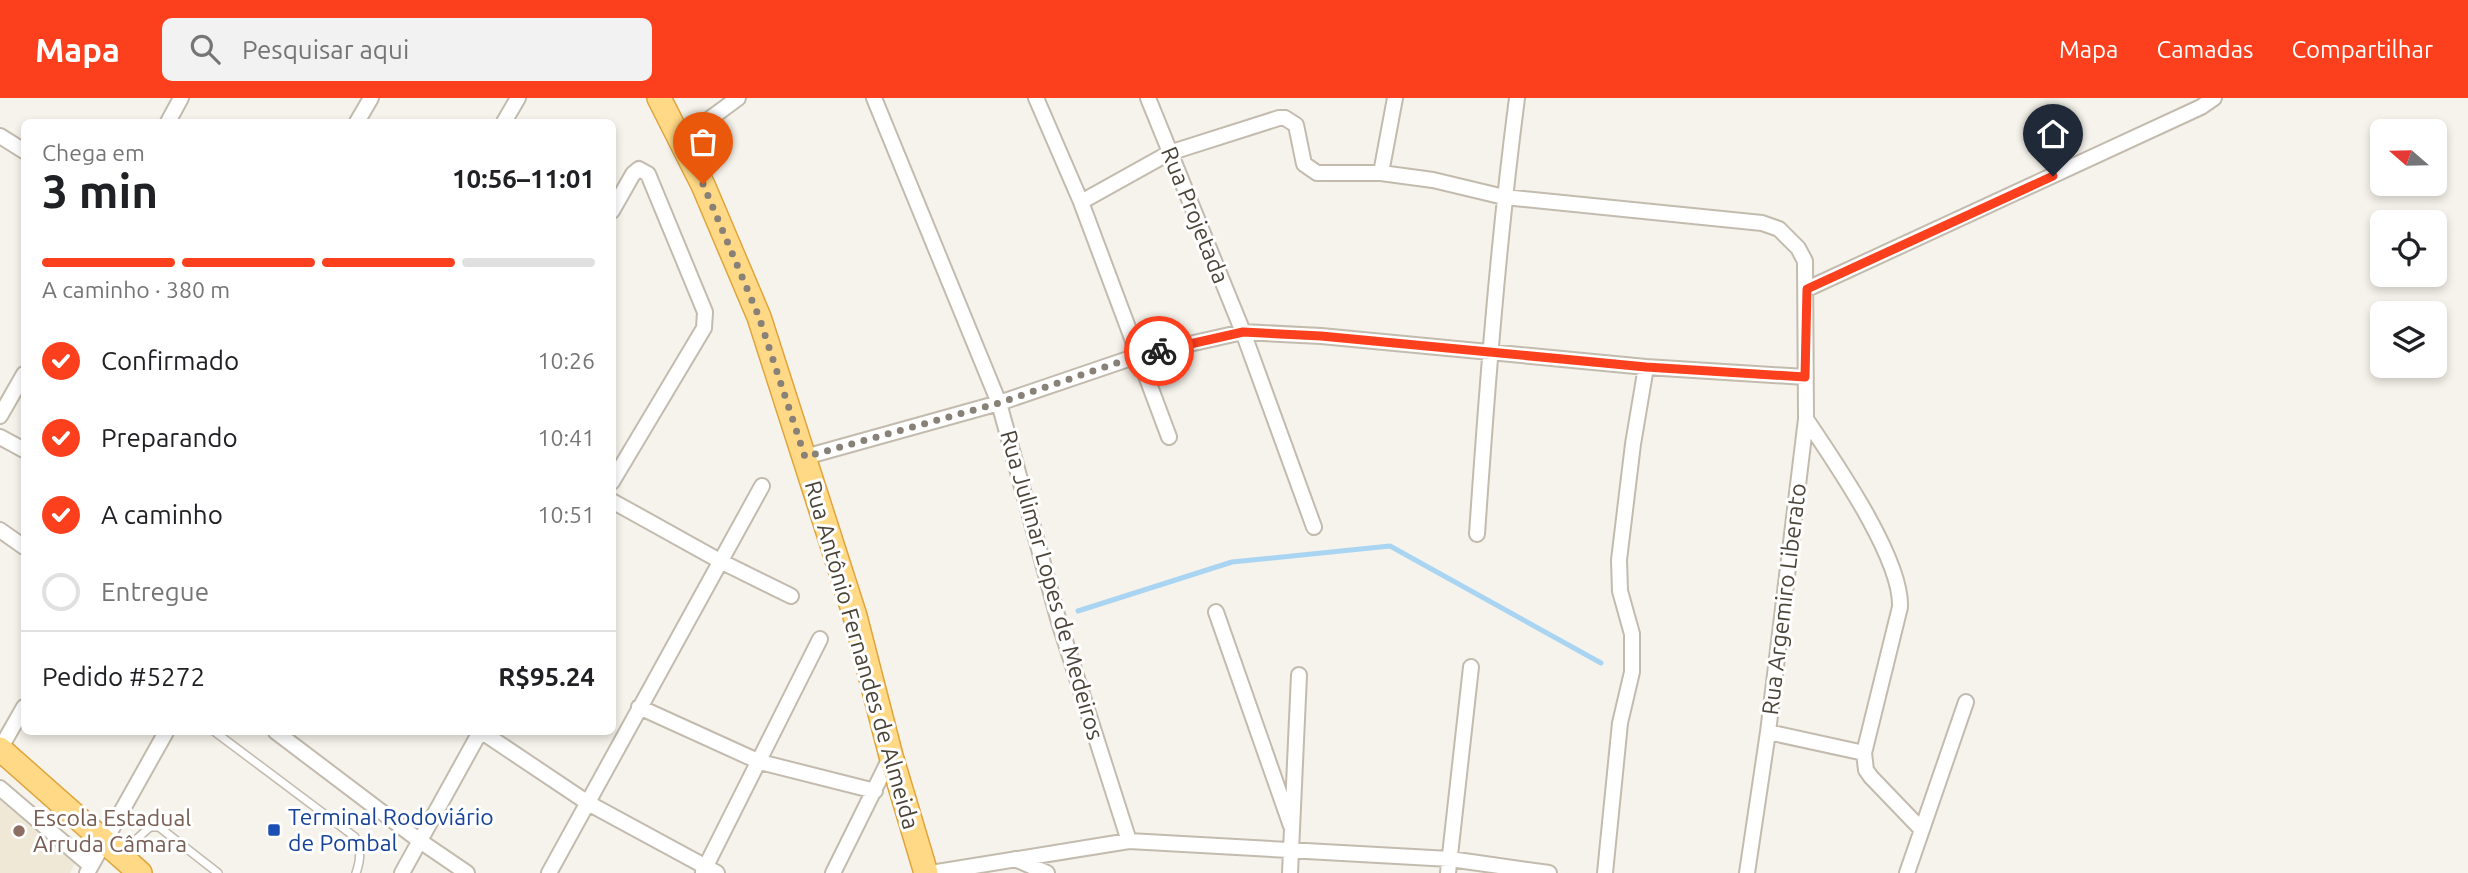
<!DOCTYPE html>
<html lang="pt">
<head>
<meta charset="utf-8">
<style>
  body { margin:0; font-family:Ubuntu,sans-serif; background:#f2f2f2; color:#202124; height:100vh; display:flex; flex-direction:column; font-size:26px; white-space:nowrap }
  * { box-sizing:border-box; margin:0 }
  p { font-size:23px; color:#757577 }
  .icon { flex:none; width:38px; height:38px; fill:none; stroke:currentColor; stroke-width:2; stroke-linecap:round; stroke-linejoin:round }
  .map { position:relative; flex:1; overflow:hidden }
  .sheet { position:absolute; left:21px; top:21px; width:595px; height:616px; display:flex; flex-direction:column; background:#fff; border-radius:10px; box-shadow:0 4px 10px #0003 }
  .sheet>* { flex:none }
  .needle { width:46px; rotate:290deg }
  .tools { position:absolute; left:2370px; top:21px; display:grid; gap:14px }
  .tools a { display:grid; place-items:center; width:77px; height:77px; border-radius:10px; background:#fff; box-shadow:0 4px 10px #0003; font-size:35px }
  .pin { position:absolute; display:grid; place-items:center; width:60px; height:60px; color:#fff; margin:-72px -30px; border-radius:50% 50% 50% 0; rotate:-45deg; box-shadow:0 0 7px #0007 }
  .pin .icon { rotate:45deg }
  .courier { position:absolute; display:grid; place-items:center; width:70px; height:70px; margin:-35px; border:5px solid #fc3f1d; border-radius:50%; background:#fff; color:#222; box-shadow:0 2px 9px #0007 }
  .overview em { font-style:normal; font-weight:700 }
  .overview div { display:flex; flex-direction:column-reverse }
  .overview { display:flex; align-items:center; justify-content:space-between; height:119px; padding:0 21px }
  h1 { font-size:46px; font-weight:700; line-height:52px }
  .bar { display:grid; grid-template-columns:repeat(4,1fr); gap:10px 7px; align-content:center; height:84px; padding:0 21px }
  .bar i { height:9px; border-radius:5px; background:#e0e0e0 }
  .bar .active { background:#fc3f1d }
  .bar p { grid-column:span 4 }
  .line { display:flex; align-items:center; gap:18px; padding:0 21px; border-top:2px solid #e0e0e0 }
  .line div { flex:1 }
  ol { padding:0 21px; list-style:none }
  li { display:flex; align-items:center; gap:21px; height:77px }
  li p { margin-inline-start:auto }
  li .icon { padding:7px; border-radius:50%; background:#fc3f1d; color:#fff; stroke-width:4 }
  li:last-child { color:#757577 }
  li i { width:38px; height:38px; border:4px solid #e0e0e0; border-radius:50% }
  header { display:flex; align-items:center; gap:42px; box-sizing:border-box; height:98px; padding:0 35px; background:#fc3f1d; color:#fff }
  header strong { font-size:33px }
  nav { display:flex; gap:38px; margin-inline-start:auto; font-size:24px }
  .search { width:490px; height:63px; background:#f2f2f2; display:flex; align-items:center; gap:18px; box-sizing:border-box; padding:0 24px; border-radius:10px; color:#757577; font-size:26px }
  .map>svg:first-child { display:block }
</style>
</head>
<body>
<header>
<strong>Mapa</strong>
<div class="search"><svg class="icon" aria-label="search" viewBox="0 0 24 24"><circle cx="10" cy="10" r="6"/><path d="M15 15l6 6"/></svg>Pesquisar aqui</div>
<nav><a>Mapa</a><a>Camadas</a><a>Compartilhar</a></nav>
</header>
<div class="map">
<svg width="2468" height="775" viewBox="0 0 2468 775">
  <rect width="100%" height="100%" fill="#f6f3ec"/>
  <path fill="#efe8d6" d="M0 700 75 765 70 775H0Z"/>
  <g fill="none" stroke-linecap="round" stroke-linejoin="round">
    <path stroke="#a9d4f2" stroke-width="5" d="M1078 513 1232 464 1390 448 1601 565"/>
    <defs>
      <path id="service" d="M215 634 355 739C361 752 361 761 356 775
        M122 754 150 729H159L218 775"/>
      <path id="minor" d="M874 0 999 305 1059 524 1129 743
        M1036 0 1081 104 1169 339
        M1148 0 1243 234 1314 429
        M168 24 181 0
        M357 24 371 0
        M504 24 518 0
        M0 38 24 53
        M681 42 738 0
        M1381 75 1395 0
        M1081 104 1169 55 1279 20H1285L1296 27 1304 66 1317 75H1381L1433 82 1504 99 1762 125 1779 131 1798 150 1805 163 1806 321 1768 634 1747 775
        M612 113 633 76 639 71 648 76 705 214 704 230 612 384
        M1807 191 2201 9 2214 0
        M0 318 24 276
        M1806 321C1834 363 1902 460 1900 509L1864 655
        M0 339 24 352
        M805 359 999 305 1140 257 1243 234 1321 238 1646 269 1805 279
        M612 403 720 463 791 498
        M0 432 24 449
        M1477 436C1487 290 1498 145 1517 0
        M1216 514 1291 728
        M639 609 760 664 875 693
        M276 634 420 743 467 775
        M482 634 588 705 717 775
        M1768 634 1864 655 1866 672 1871 679 1921 731
        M0 651 24 609
        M0 690 91 768
        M1015 761 1047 775
        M703 774 820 541
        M87 775 166 634
        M402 775 480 634
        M549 775 762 388
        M833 775 891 658
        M931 775 1129 743 1450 761 1549 775
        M1290 775 1299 577
        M1448 775 1471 569
        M1605 775 1620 625 1632 574V536L1620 493 1619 462 1633 346 1646 269
        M1907 775 1966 604"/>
      <path id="trunk" d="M659 0 703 87 759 219 855 518 891 658 926 775
        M0 651 140 775"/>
    </defs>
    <use href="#service" stroke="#c2bbae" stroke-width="10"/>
    <use href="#minor" stroke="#c2bbae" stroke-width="18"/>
    <use href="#trunk" stroke="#e0a43c" stroke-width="26"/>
    <use href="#service" stroke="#fff" stroke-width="7"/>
    <use href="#minor" stroke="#fff" stroke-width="14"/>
    <use href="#trunk" stroke="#ffd985" stroke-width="23"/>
  </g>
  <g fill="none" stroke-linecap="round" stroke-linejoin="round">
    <path stroke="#878178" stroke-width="7" stroke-dasharray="0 12.6" d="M703 86 759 219 805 359 999 305 1140 257 1159 253"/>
    <path stroke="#fc3f1d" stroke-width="9" d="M1159 253 1243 234 1321 238 1646 269 1805 279 1807 191 2053 78"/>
  </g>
  <rect fill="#1a4fb4" stroke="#fff" stroke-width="2.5" x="267" y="725" width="14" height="14" rx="3.5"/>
  <circle fill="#8d6e63" stroke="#fff" stroke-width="2.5" cx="19" cy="733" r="7"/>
  <g text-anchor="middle" stroke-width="6" stroke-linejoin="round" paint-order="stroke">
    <g font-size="23" fill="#4b4439" stroke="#fff">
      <text transform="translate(1195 117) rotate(68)" y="8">Rua Projetada</text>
      <text transform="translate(1052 487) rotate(74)" y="8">Rua Julimar Lopes de Medeiros</text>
      <text transform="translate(1784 501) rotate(-83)" y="8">Rua Argemiro Liberato</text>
      <text transform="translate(862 557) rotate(74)" y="8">Rua Antônio Fernandes de Almeida</text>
    </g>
    <g font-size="23" fill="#164399" stroke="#fff" text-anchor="start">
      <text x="288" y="727">Terminal Rodoviário<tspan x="288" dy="26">de Pombal</tspan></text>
    </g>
    <g font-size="23" fill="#785e54" stroke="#fff" text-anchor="start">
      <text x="33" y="728">Escola Estadual<tspan x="33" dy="26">Arruda Câmara</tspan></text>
    </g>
  </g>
</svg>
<div class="tools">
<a><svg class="needle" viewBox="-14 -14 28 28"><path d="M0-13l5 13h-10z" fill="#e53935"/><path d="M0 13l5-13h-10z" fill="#757577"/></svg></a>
<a><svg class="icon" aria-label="locate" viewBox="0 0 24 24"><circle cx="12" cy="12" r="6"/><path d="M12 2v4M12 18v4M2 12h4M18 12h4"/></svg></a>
<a><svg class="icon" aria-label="layers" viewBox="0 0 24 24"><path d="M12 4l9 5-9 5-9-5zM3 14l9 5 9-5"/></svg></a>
</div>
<div class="pin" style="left:703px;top:86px;background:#ea580c"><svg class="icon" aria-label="bag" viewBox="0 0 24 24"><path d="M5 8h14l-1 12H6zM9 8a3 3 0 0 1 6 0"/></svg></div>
<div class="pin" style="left:2053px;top:78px;background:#1f2937"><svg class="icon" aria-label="home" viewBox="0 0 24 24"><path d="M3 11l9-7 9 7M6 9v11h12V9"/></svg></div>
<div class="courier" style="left:1159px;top:253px"><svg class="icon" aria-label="bike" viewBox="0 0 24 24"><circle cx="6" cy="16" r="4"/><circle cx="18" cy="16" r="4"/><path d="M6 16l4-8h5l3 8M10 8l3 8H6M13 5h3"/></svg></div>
<section class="sheet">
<div class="overview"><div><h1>3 min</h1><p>Chega em</p></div><em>10:56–11:01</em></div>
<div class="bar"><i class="active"></i><i class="active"></i><i class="active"></i><i></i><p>A caminho · 380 m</p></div>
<ol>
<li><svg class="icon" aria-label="check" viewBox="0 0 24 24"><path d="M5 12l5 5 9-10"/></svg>Confirmado<p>10:26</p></li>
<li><svg class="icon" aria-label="check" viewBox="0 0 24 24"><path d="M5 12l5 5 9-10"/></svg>Preparando<p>10:41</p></li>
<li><svg class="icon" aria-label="check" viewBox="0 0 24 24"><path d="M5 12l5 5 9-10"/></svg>A caminho<p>10:51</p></li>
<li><i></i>Entregue</li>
</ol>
<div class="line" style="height:91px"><div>Pedido #5272</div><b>R$95.24</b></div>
</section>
</div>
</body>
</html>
